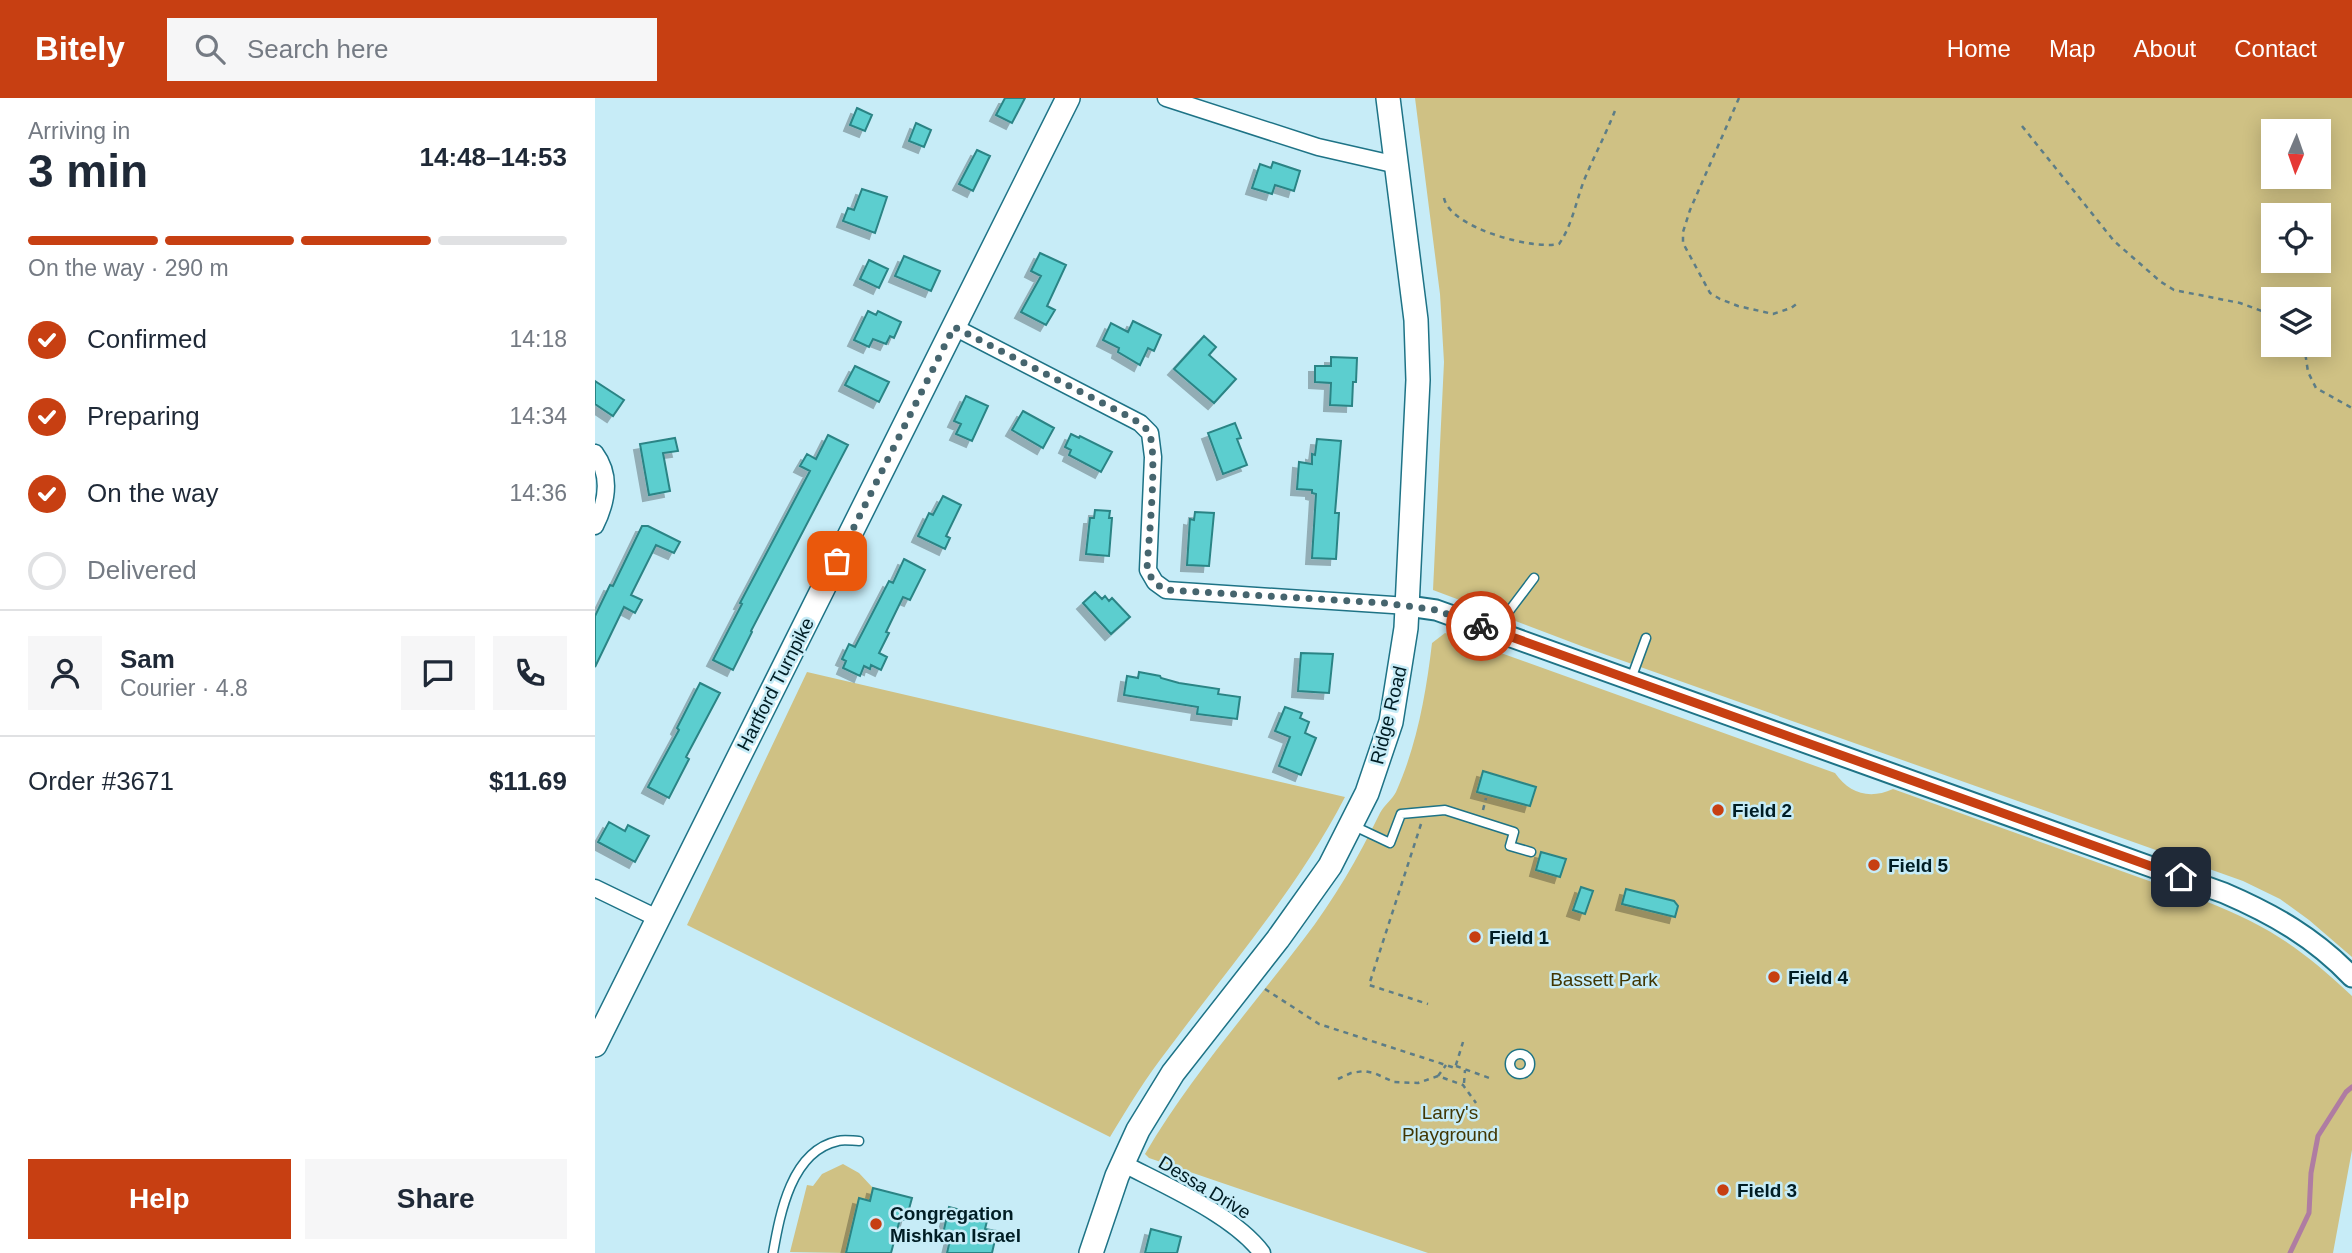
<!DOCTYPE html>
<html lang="en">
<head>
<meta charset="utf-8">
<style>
  body { margin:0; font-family:Helvetica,sans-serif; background:#f6f6f7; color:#1f2937; height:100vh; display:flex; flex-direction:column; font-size:26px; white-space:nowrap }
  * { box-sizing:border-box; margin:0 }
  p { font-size:23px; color:#747a83 }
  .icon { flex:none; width:38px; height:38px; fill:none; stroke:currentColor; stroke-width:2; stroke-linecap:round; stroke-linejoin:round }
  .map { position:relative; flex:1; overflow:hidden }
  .details { display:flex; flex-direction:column; background:#fff; width:595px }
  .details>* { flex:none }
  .needle { width:46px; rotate:182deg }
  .controls { position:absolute; left:1666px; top:21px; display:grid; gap:14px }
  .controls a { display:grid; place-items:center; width:70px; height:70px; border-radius:0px; background:#fff; box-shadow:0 4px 18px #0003; font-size:35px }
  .pin { position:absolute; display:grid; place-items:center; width:60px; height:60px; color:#fff; margin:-30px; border-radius:14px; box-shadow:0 4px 10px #0006 }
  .courier { position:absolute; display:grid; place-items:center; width:70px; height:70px; margin:-35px; border:5px solid #c73f12; border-radius:50%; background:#fff; color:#222; box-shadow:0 2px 9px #0007 }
  .headline em { font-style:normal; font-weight:600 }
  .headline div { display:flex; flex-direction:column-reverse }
  .headline { display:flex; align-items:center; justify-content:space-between; height:119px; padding:0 28px }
  h1 { font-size:46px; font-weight:600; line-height:52px }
  .bar { display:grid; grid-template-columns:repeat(4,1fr); gap:10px 7px; align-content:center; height:84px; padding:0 28px }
  .bar i { height:9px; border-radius:5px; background:#e0e1e3 }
  .bar .selected { background:#c73f12 }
  .bar p { grid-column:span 4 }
  .line { display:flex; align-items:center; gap:18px; padding:0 28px; border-top:2px solid #e0e1e3 }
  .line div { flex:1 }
  .round { display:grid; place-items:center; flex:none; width:74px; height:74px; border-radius:0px; background:#f6f6f7 }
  ol { padding:0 28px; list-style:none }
  li { display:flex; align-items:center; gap:21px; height:77px }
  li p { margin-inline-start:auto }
  li .icon { padding:7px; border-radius:50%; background:#c73f12; color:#fff; stroke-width:4 }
  li:last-child { color:#747a83 }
  li i { width:38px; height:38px; border:4px solid #e0e1e3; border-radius:50% }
  .cta { display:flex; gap:14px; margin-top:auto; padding:14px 28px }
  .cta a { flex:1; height:80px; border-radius:0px; background:#c73f12; color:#fff; font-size:28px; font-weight:600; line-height:80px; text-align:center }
  .cta a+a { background:#f6f6f7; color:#1f2937 }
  header { display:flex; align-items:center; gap:42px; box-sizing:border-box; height:98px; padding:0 35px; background:#c73f12; color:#fff }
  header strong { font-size:33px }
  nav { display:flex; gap:38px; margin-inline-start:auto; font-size:24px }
  .search { width:490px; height:63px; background:#f6f6f7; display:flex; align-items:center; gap:18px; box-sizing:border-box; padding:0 24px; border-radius:0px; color:#747a83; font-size:26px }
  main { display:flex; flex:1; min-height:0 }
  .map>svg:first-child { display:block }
</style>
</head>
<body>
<header>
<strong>Bitely</strong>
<div class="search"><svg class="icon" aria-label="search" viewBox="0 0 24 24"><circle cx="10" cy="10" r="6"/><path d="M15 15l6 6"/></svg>Search here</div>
<nav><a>Home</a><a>Map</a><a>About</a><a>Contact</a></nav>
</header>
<main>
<section class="details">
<div class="headline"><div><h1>3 min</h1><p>Arriving in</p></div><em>14:48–14:53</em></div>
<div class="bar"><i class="selected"></i><i class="selected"></i><i class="selected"></i><i></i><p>On the way · 290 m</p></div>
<ol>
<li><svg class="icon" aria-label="check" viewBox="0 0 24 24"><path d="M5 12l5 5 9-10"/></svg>Confirmed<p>14:18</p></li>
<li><svg class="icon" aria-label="check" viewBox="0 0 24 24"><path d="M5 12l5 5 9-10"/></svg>Preparing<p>14:34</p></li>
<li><svg class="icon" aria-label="check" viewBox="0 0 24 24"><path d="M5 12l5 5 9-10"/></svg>On the way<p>14:36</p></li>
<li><i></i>Delivered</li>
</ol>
<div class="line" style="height:126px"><a class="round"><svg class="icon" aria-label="person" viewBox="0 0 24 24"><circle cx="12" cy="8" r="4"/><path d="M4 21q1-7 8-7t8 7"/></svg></a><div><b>Sam</b><p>Courier · 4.8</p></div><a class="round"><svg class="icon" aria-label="chat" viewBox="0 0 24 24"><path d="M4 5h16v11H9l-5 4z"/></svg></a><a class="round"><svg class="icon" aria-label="phone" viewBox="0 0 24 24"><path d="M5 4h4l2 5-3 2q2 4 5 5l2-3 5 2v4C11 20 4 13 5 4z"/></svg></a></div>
<div class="line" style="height:91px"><div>Order #3671</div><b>$11.69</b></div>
<div class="cta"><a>Help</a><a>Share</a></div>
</section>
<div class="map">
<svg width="1757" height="1155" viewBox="0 0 1757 1155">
  <defs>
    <filter id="shadow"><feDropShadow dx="-6" dy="6" stdDeviation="0" flood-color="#0004"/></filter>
  </defs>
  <rect width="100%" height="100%" fill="#c7ecf7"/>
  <path fill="#cfc184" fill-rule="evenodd" d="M820 0H1757V859L1714 822 1685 801 1648 783 989 549 838 492 849 264 845 196ZM1678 33H1724V79H1678ZM1678 117H1724V163H1678ZM1678 201H1724V247H1678Z
    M850 535 1240 675C1254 695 1274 702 1298 691L1610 803C1674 828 1707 851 1757 898V1052L1738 1155H833L554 1060 550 1056C595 979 654 913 708 842 739 802 763 760 785 715 789 707 797 702 801 694 822 647 831 596 837 545Z
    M212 574 750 699C703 790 635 868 574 950 552 978 533 1009 515 1039L92 827Z
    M248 1066 264 1075 278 1090 275 1103 264 1100 251 1155 195 1154 212 1087 218 1088 227 1076Z"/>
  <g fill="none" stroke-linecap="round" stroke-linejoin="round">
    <path stroke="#af7ca2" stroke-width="5" d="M1695 1155 1714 1115 1716 1075 1723 1038 1751 994 1757 989"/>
  </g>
  <path fill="#5ccecf" stroke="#2b8485" stroke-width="2" filter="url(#shadow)" d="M410 0H430L417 25 401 17Z
    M262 10 277 17 270 33 255 27Z
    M321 25 336 32 329 49 314 43Z
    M382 52 395 58 378 93 364 86Z
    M678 64 705 73 699 93 680 87 677 96 657 90 665 66 676 70Z
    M267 91 292 99 280 135 248 123 253 110 259 112Z
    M445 155 471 167 452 208 460 212 451 227 426 214 446 178 436 173Z
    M309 158 345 173 336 193 300 178Z
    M274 162 293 171 284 190 265 181Z
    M273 213 281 217 283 213 306 224 299 240 295 238 291 246 278 241 274 249 259 242Z
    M538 223 566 237 559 253 553 250 545 267 523 254 524 250 508 242 516 225 533 234Z
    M609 238 621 249 614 257 641 281 619 305 579 271Z
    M736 259 762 260 761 284H758L757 308 735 307 736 285 720 284V268H736Z
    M260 268 294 284 284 304 250 287Z
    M0 283 29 302 18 318 0 306Z
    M371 298 393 308 377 343 361 336 366 326 359 323Z
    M428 313 459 330 448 350 417 332Z
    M640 325 646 340 642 341 652 367 628 376 613 335Z
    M476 336 484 340 485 338 517 354 506 374 474 357 476 352 470 349Z
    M233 337 253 347 156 533 157 534 138 572 118 562 147 506 145 505 215 373 205 368 212 356 221 361Z
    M80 340 83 353 68 355 75 393 54 397 45 346Z
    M722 341 746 343 740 415H744L741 461 717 460 721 396 717 395V392L702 391 704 364 717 366V356L720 357Z
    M348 398 366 407 351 438 355 440 350 451 323 438 334 415 338 417Z
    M500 412 515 413 514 420H517L514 458 491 456 495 420H499Z
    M600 414 619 415 614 468 592 467 595 421 599 422Z
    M47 428H53L85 444 79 455 61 447 36 497 47 502 40 515 29 509 0 569V518L15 487 18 488Z
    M309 461 330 472 315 502 308 499 291 534 294 535 284 555 292 559 286 572 276 567 275 571 269 568 265 578 248 570 251 563 247 561 254 546 260 549 294 483 298 485Z
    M500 494 507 501 510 498 514 503 517 500 535 519 516 536 488 505Z
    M706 555 738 556 734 595 703 593Z
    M544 574 565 578 566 580 584 585 624 591 623 596 645 599 642 621 602 616 603 609 529 597 532 578 543 580Z
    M105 585 125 595 91 659 94 661 74 700 53 689 84 632 82 630Z
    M690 609 707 615 705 620 714 624 710 635 721 640 706 677 684 668 695 639 680 633Z
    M888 673 941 689 935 708 882 694Z
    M14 724 30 733 33 727 54 738 40 764 3 744Z
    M946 754 971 761 965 779 941 772Z
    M986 789 998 793 990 816 978 812Z
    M1031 791 1079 803 1083 808 1080 819 1027 806Z
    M278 1090 317 1100 311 1122 305 1121 296 1155H251L264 1100 275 1103Z
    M354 1109 393 1119 390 1131 402 1133 397 1155H352L356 1138 348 1136Z
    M556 1131 586 1139 582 1155H550Z"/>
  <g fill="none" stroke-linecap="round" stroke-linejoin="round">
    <defs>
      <path id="service" d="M899 533 939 480
        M1036 581 1051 540
        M759 728 795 745 806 716 850 712 919 734 915 748 936 754
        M915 966a10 10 0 1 1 20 0a10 10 0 1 1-20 0Z
        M178 1155C185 1116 196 1053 243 1043 249 1041 258 1043 264 1043"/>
      <path id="minor" d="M571 0 723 49 802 67
        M359 229 545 325 555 335 558 359 553 472 560 484 571 492 813 508
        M0 355C17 378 12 404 0 428
        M0 790 62 820
        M527 1065C569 1087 639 1117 667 1155"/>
      <path id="tertiary" d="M813 508 841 512 1629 795C1678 816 1720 840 1757 879"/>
      <path id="secondary" d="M0 947 473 0
        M496 1155 522 1078 543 1032 578 975 683 841 735 768 772 695 796 624 811 530 823 282 821 222 793 0"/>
    </defs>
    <use href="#service" stroke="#1e7386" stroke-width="11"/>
    <use href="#minor" stroke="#1e7386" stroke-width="19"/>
    <use href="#tertiary" stroke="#1e7386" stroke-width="23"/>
    <use href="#secondary" stroke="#1e7386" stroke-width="26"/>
    <path stroke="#5d7d86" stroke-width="2.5" stroke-dasharray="5 5" stroke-linecap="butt" d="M1144 0 1095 112 1088 134V145L1115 195 1125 201 1143 208 1178 216 1196 210 1204 204
      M1427 28 1519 143 1566 184 1579 192 1645 205 1678 217
      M849 100C855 130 938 152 964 146 978 126 981 102 990 80 1000 56 1012 34 1021 10
      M1709 247 1713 274 1721 290 1757 310
      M888 712 891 700
      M826 726 774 887 833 906
      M670 891 724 926 860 970 868 944
      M861 968 897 981
      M843 978 851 967
      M743 981 756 975 769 973 779 975 799 984 823 985 843 978 868 987 881 1005
      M869 985 870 972"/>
    <use href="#service" stroke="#fff" stroke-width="8"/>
    <use href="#minor" stroke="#fff" stroke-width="16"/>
    <use href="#tertiary" stroke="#fff" stroke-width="19"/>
    <use href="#secondary" stroke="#fff" stroke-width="23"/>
  </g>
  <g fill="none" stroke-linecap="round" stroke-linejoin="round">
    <path stroke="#46656e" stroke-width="7" stroke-dasharray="0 12.6" d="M242 463 359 229 531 317C539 322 548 326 553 333 564 349 553 447 552 472L559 484 570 492 790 505 841 512 886 528"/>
    <path stroke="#c73f12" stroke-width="9" d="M886 528 1586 779"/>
  </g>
  <g fill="#c73f12" stroke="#c7ecf7" stroke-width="2.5">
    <circle cx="1123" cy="712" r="7"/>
    <circle cx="1279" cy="767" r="7"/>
    <circle cx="880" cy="839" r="7"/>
    <circle cx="1179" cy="879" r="7"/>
    <circle cx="1128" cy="1092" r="7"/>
    <circle cx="281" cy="1126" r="7"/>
  </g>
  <g text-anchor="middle" stroke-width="5" stroke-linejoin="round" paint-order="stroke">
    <g font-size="19" fill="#001d24" stroke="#c7ecf7">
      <text transform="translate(180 586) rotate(-63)" y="7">Hartford Turnpike</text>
      <text transform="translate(793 617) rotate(-76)" y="7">Ridge Road</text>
      <text transform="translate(610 1089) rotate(31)" y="7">Dessa Drive</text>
    </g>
    <g font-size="19" font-weight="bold" fill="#001d24" stroke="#c7ecf7" text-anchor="start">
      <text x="1137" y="719">Field 2</text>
      <text x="1293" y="774">Field 5</text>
      <text x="894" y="846">Field 1</text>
      <text x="1193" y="886">Field 4</text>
      <text x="1142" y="1099">Field 3</text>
      <text x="295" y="1122">Congregation<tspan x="295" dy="22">Mishkan Israel</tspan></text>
    </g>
    <g font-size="19" fill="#413602" stroke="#c7ecf7">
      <text x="1009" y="888">Bassett Park</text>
      <text x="855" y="1021">Larry's<tspan x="855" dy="22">Playground</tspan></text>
    </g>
  </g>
</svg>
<div class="controls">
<a><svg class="needle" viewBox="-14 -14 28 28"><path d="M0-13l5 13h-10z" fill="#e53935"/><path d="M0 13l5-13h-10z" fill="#747a83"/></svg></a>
<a><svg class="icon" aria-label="locate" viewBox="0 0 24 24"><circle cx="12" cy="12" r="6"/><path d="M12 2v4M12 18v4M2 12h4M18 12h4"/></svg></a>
<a><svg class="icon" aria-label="layers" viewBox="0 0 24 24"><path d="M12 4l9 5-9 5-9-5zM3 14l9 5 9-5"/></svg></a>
</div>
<div class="pin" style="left:242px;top:463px;background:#ea580c"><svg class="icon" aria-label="bag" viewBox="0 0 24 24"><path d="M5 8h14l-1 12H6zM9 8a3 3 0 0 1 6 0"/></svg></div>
<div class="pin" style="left:1586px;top:779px;background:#1f2937"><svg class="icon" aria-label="home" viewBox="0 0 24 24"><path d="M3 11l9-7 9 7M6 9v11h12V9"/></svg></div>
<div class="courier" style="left:886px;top:528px"><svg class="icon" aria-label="bike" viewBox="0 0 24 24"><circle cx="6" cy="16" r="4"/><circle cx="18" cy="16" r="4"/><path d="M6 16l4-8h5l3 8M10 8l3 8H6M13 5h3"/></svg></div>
</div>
</main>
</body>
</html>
